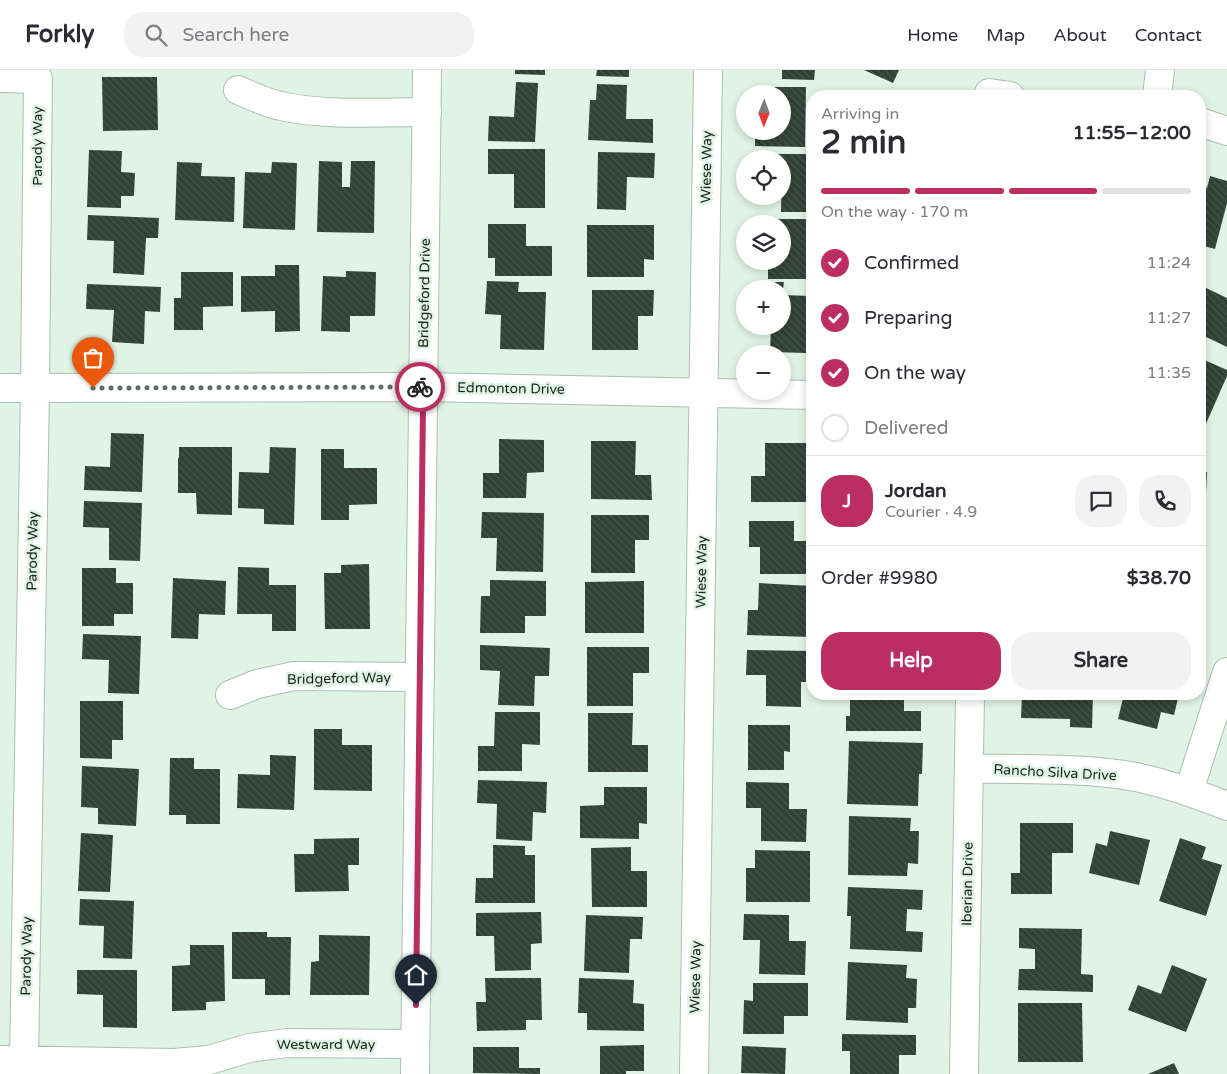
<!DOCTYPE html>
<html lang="en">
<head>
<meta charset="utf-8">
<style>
  body { margin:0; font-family:"Varela Round",sans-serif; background:#f2f2f3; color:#2b2b33; height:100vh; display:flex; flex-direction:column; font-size:19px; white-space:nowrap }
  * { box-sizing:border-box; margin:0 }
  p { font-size:16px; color:#7c7c81 }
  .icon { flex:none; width:28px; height:28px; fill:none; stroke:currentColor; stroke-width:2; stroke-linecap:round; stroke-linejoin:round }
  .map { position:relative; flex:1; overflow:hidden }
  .side { position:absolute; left:806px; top:20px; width:400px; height:610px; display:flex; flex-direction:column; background:#fff; border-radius:20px; box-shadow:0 2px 8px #0003 }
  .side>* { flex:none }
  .needle { width:32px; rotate:181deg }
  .tools { position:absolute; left:736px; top:15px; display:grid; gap:10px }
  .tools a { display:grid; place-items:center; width:55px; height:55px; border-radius:50%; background:#fff; box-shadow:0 2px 8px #0003; font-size:25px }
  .pin { position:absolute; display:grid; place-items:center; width:42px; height:42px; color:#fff; margin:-51px -21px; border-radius:50% 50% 50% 0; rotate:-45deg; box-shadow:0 0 5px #0007 }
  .pin .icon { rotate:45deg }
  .courier { position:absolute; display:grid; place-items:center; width:50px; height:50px; margin:-25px; border:4px solid #bb2e62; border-radius:50%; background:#fff; color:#222; box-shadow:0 1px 6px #0007 }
  .headline em { font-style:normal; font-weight:800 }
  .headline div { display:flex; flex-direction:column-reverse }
  .headline { display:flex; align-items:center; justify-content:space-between; height:85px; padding:0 15px }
  h1 { font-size:32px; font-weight:800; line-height:38px }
  .bar { display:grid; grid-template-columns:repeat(4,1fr); gap:8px 5px; align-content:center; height:60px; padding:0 15px }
  .bar i { height:6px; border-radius:4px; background:#e1e1e2 }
  .bar .selected { background:#bb2e62 }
  .bar p { grid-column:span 4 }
  .line { display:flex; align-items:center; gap:12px; padding:0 15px; border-top:1px solid #e1e1e2 }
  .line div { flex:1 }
  .round { display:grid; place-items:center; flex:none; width:52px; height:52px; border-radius:20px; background:#f2f2f3 }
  ol { padding:0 15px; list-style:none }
  li { display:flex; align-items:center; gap:15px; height:55px }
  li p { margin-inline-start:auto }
  li .icon { padding:5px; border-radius:50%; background:#bb2e62; color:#fff; stroke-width:4 }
  li:last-child { color:#7c7c81 }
  li i { width:28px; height:28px; border:2px solid #e1e1e2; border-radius:50% }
  .cta { display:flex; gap:10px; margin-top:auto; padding:10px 15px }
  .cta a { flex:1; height:58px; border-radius:20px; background:#bb2e62; color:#fff; font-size:20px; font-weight:800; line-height:58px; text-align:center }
  .cta a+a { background:#f2f2f3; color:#2b2b33 }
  header { display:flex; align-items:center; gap:30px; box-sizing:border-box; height:70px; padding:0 25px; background:#fff; border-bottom:1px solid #e1e1e2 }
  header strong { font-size:24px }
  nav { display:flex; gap:28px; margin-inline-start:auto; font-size:18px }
  .search { width:350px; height:45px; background:#f2f2f3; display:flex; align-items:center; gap:12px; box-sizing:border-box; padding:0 18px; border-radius:20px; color:#7c7c81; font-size:19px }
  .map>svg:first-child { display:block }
</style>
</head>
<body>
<header>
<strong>Forkly</strong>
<div class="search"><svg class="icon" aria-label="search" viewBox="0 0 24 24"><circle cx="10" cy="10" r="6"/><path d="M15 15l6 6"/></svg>Search here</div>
<nav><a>Home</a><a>Map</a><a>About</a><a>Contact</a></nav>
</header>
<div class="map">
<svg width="1227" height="1004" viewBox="0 0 1227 1004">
  <defs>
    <pattern id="building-back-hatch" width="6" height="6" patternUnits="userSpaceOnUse" patternTransform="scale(1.25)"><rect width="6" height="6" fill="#314135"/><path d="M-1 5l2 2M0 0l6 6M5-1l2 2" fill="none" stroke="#465449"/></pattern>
  </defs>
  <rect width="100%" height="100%" fill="#e0f4e5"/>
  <path fill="url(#building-back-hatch)" d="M515 0H545V5L515 4Z
    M597 0H629V7L596 6Z
    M782 0H815L814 10 782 9Z
    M864 0H899L893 13Z
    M102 7H157L158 60 103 61Z
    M516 12 538 13 535 72 488 71 489 46 514 47Z
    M597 14 627 15 626 49H653V73L588 70 590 30H596Z
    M756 17H806L805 77 755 76V61H782V24H756Z
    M488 79H545V138H514V104H488Z
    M89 80 122 81 121 102 135 103 134 126H121V138L87 137Z
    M598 82 655 83 654 108 627 107 626 140 597 139Z
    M756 84H812L811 142H781L782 89H756Z
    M319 91 342 92V117H350L351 91H375L374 163 317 162Z
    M177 92 202 93 201 106 235 107 234 152 175 150Z
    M272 92 297 93 295 160 243 158 245 102 271 103Z
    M1210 106 1227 111V133L1215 179 1200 175V117L1207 118Z
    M88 145 159 148 158 168H146L144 205 113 203 114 171 87 170Z
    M753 149H812V209H768V191H782V154H754Z
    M488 154H526V176H552V206H495V188H488Z
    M587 155H654V190L644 189V207H587Z
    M275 195H299L300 261 275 262V241L241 242V206H275Z
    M346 201 376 202 375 246H350V262L321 261 323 206 346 207Z
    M181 202H233V236L203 237V260H174V228H181Z
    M487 211 519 212 518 222H546L544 280 500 279 501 245 485 244Z
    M753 212H784L783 219H753Z
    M87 214 161 217 160 242 145 241 144 274 112 272 114 240 86 239Z
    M1204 217 1227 228V277L1200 264V225Z
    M592 220H654L653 246H638V280H592Z
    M782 225 812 226V256H807L806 283 770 282 771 256H782Z
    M1200 288 1227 300V306L1205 356 1200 354Z
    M111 363 144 364 142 422 84 420 85 396 110 397Z
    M499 369 544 370V402L527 403 526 428H483V403H499Z
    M591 371H636L635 405H651L652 430 591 429Z
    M765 373H809V432H751V406H765Z
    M179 377H232V445L197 444 196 423H178V388H179Z
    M270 377 296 378 294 455 264 454V439L238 438 239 402 269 403Z
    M321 379H344V398H377V434L349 435V450H321Z
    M1200 402H1207L1206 422H1200Z
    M84 431 142 433 140 491 109 490V458L83 457Z
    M482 442 544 443 543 502 496 501 497 468H481Z
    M591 445H649V470H635V503H591Z
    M749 451H794V471H812V504H760V477H749Z
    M369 494 370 559H325L324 503H341V495Z
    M238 497 269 498V515H296V561H272V544H237Z
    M82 498H116V513H133V544H114V556H82Z
    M173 508 226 511 225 545 199 544 198 569 171 568Z
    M490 510 546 511V546H525V563H480L481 526H490Z
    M644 511V563H585V512Z
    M759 513 812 516V567L747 565 748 540H758Z
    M83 564 141 566 139 624 108 623 109 590 82 589Z
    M480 575 550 578 549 606H535L534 636 498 635 500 601 480 600Z
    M587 577H649V603H633V636H587Z
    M747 580 812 581V612H801V637L766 636V605H746Z
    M850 624H904V641H921V661H846V646H850Z
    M1022 624H1093L1092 658 1070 657V649L1021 648Z
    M1124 624H1179L1174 645 1161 642 1157 659 1118 649Z
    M80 631H123V670H112V689L80 688Z
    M495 642H540V675L522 674V701H478V676H494Z
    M588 643H633L632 675H648V702H588Z
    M748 655H790V682L784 681V700H748Z
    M314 659H342V675H372V721L314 720Z
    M849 671 923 673 922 704H919L918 736 847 734Z
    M270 685 296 686 294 740 237 738 238 704 270 705Z
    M170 688H194V699H220V754H186V745H169Z
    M82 696 139 699 136 756 98 754V738L81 737Z
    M478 710 547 712 546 743 533 742 532 771 496 769 497 734 477 733Z
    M746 712 789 713V739H807L806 772 761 771V738H746Z
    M604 717H647V754L639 753V769L580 768V736L604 735Z
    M849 746 911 748 910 761H919L918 794 908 793 907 806 848 805Z
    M1020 753H1073V783H1052V824H1011V803H1020Z
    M1110 761 1150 770 1139 815 1089 803 1096 773 1107 776Z
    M81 763 113 765 110 822 78 821Z
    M359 768V795H348L349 821 295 822 294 784H314V769Z
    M1180 768 1206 777 1202 789 1222 795 1206 846 1159 831Z
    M493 775 525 776V785H535V833H475L476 808H493Z
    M631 777V801H647V837H592L591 778Z
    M755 780 810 781V832H746V798H755Z
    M848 817 923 820 922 840 907 839 906 861 923 862 922 882 850 879 851 846H847Z
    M80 829 134 831 132 889 103 888 104 856 79 855Z
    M541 842 542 873 531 874V900L495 901 494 866H476V843Z
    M744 844 789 845V871H806L805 905 759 904 760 870H743Z
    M586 845 643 847 642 869H630L629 903 584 901Z
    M1019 858 1082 859 1081 904 1093 905V922L1018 920 1019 899H1035V879L1019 878Z
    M232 862H267V867H291L290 925H265V909H232Z
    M319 865 370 866 369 925H310L311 892 319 891Z
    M190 875H224L225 931 206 932V940L172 941V896L190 895Z
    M848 892 907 895 906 908 917 909 916 938H908V953L846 950Z
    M1172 895 1207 909 1186 962 1128 940 1138 915 1161 924Z
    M77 900H137V958L103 957V925L77 924Z
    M485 908H541L542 950H526V960L477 961 476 932H486Z
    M579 908 634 910 633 933 644 934V961L587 960V943H578Z
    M753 913H808V946H784V964H743L744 930 753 931Z
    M1018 933H1082L1083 992H1018Z
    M842 964 916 965V985H899V1004H850V981H842Z
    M644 975V1001H626V1004H600V976Z
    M742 976 786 978 785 1004 741 1003Z
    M473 977H519V998H540V1004L473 1003Z
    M1174 993 1179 1004H1148Z"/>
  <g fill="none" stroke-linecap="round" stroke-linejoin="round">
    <defs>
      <path id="street" d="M0 8 38 9 35 318 24 991
        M238 20C252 26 266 33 281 36 324 46 382 42 427 42
        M989 23 1010 26
        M1157 26 1160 0
        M1200 52 1227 61
        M0 318 423 317 812 325
        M230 625 257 614 294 606 420 607
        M969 698C1022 700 1085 697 1136 707 1168 714 1197 724 1227 736
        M1189 721 1227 602
        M0 990 173 993 209 990 249 978 287 973 415 974
        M694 1004 708 0
        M964 1004 970 624"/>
      <path id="secondary" d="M415 1004 427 0"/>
    </defs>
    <use href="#street" stroke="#abbeb0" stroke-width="30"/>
    <use href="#secondary" stroke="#abbeb0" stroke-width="30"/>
    <use href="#street" stroke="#fff" stroke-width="28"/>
    <use href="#secondary" stroke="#fff" stroke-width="28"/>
  </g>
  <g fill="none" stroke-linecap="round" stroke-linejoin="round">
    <path stroke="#616c64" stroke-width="5" stroke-dasharray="0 9" d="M93 318 420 317"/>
    <path stroke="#bb2e62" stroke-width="6" d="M416 935 423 336V317H420"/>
  </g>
  <g text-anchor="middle" stroke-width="5" stroke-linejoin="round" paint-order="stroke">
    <g font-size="14" fill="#1c231e" stroke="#e0f4e5">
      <text transform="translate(37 76) rotate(-90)" y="5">Parody Way</text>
      <text transform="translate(706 97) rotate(-89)" y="5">Wiese Way</text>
      <text transform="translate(424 223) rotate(-89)" y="5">Bridgeford Drive</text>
      <text transform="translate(511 318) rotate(1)" y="5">Edmonton Drive</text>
      <text transform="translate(32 481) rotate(-89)" y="5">Parody Way</text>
      <text transform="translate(701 502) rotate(-89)" y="5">Wiese Way</text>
      <text transform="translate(339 608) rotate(-1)" y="5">Bridgeford Way</text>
      <text transform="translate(1055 702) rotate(3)" y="5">Rancho Silva Drive</text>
      <text transform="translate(967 814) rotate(-89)" y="5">Iberian Drive</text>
      <text transform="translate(26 886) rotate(-89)" y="5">Parody Way</text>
      <text transform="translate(695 907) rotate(-89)" y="5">Wiese Way</text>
      <text x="326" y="979">Westward Way</text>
    </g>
  </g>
</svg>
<div class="tools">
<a><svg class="needle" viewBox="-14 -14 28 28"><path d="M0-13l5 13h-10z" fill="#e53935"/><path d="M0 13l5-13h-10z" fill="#7c7c81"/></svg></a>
<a><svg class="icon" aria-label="locate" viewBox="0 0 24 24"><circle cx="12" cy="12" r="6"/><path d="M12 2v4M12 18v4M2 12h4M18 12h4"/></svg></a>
<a><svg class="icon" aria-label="layers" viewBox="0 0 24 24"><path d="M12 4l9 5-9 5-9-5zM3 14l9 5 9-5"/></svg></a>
<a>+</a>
<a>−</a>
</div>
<div class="pin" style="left:93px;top:318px;background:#ea580c"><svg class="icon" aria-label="bag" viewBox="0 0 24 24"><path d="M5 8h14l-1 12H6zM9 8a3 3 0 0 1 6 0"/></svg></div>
<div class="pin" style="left:416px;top:935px;background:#1f2937"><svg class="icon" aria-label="home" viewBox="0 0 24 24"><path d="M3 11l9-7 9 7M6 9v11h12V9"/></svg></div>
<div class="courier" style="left:420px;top:317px"><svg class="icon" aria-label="bike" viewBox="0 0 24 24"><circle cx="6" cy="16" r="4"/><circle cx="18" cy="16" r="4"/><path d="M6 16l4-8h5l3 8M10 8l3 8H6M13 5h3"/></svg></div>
<section class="side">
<div class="headline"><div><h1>2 min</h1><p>Arriving in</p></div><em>11:55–12:00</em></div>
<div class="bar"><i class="selected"></i><i class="selected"></i><i class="selected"></i><i></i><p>On the way · 170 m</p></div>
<ol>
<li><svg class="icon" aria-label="check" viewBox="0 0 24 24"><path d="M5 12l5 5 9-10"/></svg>Confirmed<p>11:24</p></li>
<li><svg class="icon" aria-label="check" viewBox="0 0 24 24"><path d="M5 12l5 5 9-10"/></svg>Preparing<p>11:27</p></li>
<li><svg class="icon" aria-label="check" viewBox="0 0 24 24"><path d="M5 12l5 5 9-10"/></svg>On the way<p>11:35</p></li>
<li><i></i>Delivered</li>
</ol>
<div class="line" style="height:90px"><b class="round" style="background:#bb2e62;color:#fff">J</b><div><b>Jordan</b><p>Courier · 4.9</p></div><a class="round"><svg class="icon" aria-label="chat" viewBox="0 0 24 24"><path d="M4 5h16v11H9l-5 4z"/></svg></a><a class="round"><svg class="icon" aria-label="phone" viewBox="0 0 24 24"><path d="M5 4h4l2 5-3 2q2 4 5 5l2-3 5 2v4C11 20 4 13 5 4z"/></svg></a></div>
<div class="line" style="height:65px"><div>Order #9980</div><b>$38.70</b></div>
<div class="cta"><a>Help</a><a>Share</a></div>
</section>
</div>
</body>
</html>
